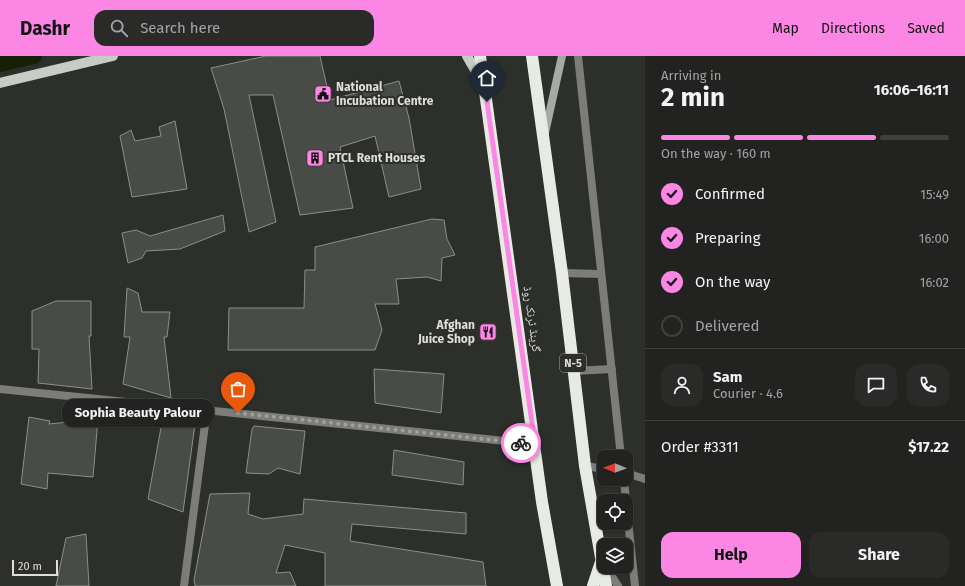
<!DOCTYPE html>
<html lang="en">
<head>
<meta charset="utf-8">
<style>
  body { margin:0; font-family:"Fira Sans","Noto Naskh Arabic",sans-serif; background:#2a2b29; color:#f1f3f6; height:100vh; display:flex; flex-direction:column; font-size:15px; white-space:nowrap }
  * { box-sizing:border-box; margin:0 }
  p { font-size:13px; color:#a2a4a5 }
  .icon { flex:none; width:22px; height:22px; fill:none; stroke:currentColor; stroke-width:2; stroke-linecap:round; stroke-linejoin:round }
  .map { position:relative; flex:1; overflow:hidden }
  .drawer { display:flex; flex-direction:column; background:#222320; width:320px }
  .drawer>* { flex:none }
  .needle { width:26px; rotate:271deg }
  .buttons { position:absolute; left:597px; top:394px; display:grid; gap:8px }
  .buttons a { display:grid; place-items:center; width:36px; height:36px; border-radius:8px; background:#222320; box-shadow:0 1px 3px #0004,0 0 0 1px #3f403e; font-size:20px }
  .scale { position:absolute; left:12px; bottom:10px; width:46px; box-sizing:border-box; padding-left:4px; border:2px solid #dedfdc; border-top:0; font-size:11px; line-height:14px; white-space:nowrap; color:#dedfdc; -webkit-text-stroke:3px #2d2f2a; paint-order:stroke }
  .pin { position:absolute; display:grid; place-items:center; width:34px; height:34px; color:#fff; margin:-41px -17px; border-radius:50% 50% 50% 0; rotate:-45deg; box-shadow:0 0 4px #0007 }
  .pin .icon { rotate:45deg }
  .courier { position:absolute; display:grid; place-items:center; width:40px; height:40px; margin:-20px; border:3px solid #fc86e4; border-radius:50%; background:#fff; color:#222; box-shadow:0 1px 5px #0007 }
  .bubble { position:absolute; height:28px; border-radius:12px; background:#222320; box-shadow:0 1px 3px #0004,0 0 0 1px #3f403e; font-size:13px; font-weight:700; line-height:28px; text-align:center }
  .overview em { font-style:normal; font-weight:700 }
  .overview div { display:flex; flex-direction:column-reverse }
  .overview { display:flex; align-items:center; justify-content:space-between; height:68px; padding:0 16px }
  h1 { font-size:26px; font-weight:700; line-height:30px }
  .bar { display:grid; grid-template-columns:repeat(4,1fr); gap:6px 4px; align-content:center; height:48px; padding:0 16px }
  .bar i { height:5px; border-radius:3px; background:#3f403e }
  .bar .on { background:#fc86e4 }
  .bar p { grid-column:span 4 }
  .line { display:flex; align-items:center; gap:10px; padding:0 16px; border-top:1px solid #3f403e }
  .line div { flex:1 }
  .round { display:grid; place-items:center; flex:none; width:42px; height:42px; border-radius:12px; background:#2a2b29 }
  ol { padding:0 16px; list-style:none }
  li { display:flex; align-items:center; gap:12px; height:44px }
  li p { margin-inline-start:auto }
  li .icon { padding:4px; border-radius:50%; background:#fc86e4; color:#111; stroke-width:4 }
  li:last-child { color:#a2a4a5 }
  li i { width:22px; height:22px; border:2px solid #3f403e; border-radius:50% }
  .primary-button { display:flex; gap:8px; margin-top:auto; padding:8px 16px }
  .primary-button a { flex:1; height:46px; border-radius:12px; background:#fc86e4; color:#111; font-size:16px; font-weight:700; line-height:46px; text-align:center }
  .primary-button a+a { background:#2a2b29; color:#f1f3f6 }
  header { display:flex; align-items:center; gap:24px; box-sizing:border-box; height:56px; padding:0 20px; background:#fc86e4; color:#111 }
  header strong { font-size:19px }
  nav { display:flex; gap:22px; margin-inline-start:auto; font-size:14px }
  .search { width:280px; height:36px; background:#2a2b29; display:flex; align-items:center; gap:10px; box-sizing:border-box; padding:0 14px; border-radius:12px; color:#a2a4a5; font-size:15px }
  main { display:flex; flex:1; min-height:0 }
  .map>svg:first-child { display:block }
</style>
</head>
<body>
<header>
<strong>Dashr</strong>
<div class="search"><svg class="icon" aria-label="search" viewBox="0 0 24 24"><circle cx="10" cy="10" r="6"/><path d="M15 15l6 6"/></svg>Search here</div>
<nav><a>Map</a><a>Directions</a><a>Saved</a></nav>
</header>
<main>
<div class="map">
<svg width="645" height="530" viewBox="0 0 645 530">
  <rect width="100%" height="100%" fill="#2d2f2a"/>
  <g fill="none" stroke-linecap="round" stroke-linejoin="round">
    <path stroke="#171f05" stroke-width="16" d="M0 8 34 0"/>
  </g>
  <path fill="#494b46" stroke="#8c8f89" d="M266 0H320L330 44 399 25 409 62 421 133 389 141 375 80 340 91 353 152 300 159 273 39H249L276 166 249 176 224 53 211 12Z
    M175 65 187 133 132 141 120 80 131 74 135 85 161 80 159 71Z
    M223 159 225 175 180 193 146 195 142 202 128 207 122 177 136 174 150 180Z
    M432 163 444 164 447 183 455 199 442 202 441 225 427 221 396 223 399 248H375L382 274 375 294H228L229 252H304L305 214H315V191Z
    M127 232 138 237 142 256H170L167 281H164L171 342 123 328 130 281H124Z
    M56 245H91V280H89L92 333 38 327 39 293H32V255Z
    M374 313 444 318 441 357 375 347Z
    M29 361 50 365 49 368 98 363 93 421 48 417 47 433 21 428Z
    M162 366 195 368 183 456 148 443Z
    M254 370 305 375 300 418 278 412 269 418 246 417 252 373Z
    M394 394 464 406 463 429 392 419Z
    M250 437 248 458 263 463 303 458 304 443 466 457V478L352 468 350 485 483 506 486 530H325V497L285 489 276 517 290 516 296 530H195L194 524 210 438Z
    M86 478 89 530H56L66 482Z"/>
  <g fill="none" stroke-linecap="round" stroke-linejoin="round">
    <path stroke="#7c7d7a" stroke-width="8" d="M578 0 621 401
      M562 217 601 218
      M574 315 612 313
      M0 333 535 388
      M585 410 604 413
      M626 417 645 423
      M624 423 626 445
      M626 446 635 530
      M606 511 618 530
      M184 530 207 353"/>
    <path stroke="#a7a9a5" stroke-width="8" d="M545 77 562 0"/>
    <path stroke="#c9ccc6" stroke-width="10" d="M467 0 482 26
      M0 27 113 0"/>
    <path stroke="#e8ebe4" stroke-width="12" d="M480 0 542 446 557 530
      M532 0 562 217 585 410 606 530
      M593 530 601 506"/>
  </g>
  <g fill="none" stroke-linecap="round" stroke-linejoin="round">
    <path stroke="#a0a19e" stroke-width="4" stroke-dasharray="0 7.2" d="M238 357 521 387"/>
    <path stroke="#fc86e4" stroke-width="5" d="M487 46 535 388 521 387"/>
  </g>
  <defs>
    <symbol id="civic-square" viewBox="-11 -11 22 22"><rect x="-9" y="-9" width="18" height="18" rx="4" fill="#fc86e4" stroke="#2d2f2a"/><path d="M-.6-6.5H3V-4.5H.6V-3L4-1V1h2V6H-6V1h2V-1L-.6-3ZM-1.2 2.5V6h2.4V2.5Z" fill="#111"/></symbol>
    <symbol id="building-square" viewBox="-11 -11 22 22"><rect x="-9" y="-9" width="18" height="18" rx="4" fill="#fc86e4" stroke="#2d2f2a"/><path d="M-4-6H4V6H1V3H-1V6H-4ZM-2.5-4.3h1.7v1.8h-1.7ZM.8-4.3h1.7v1.8H.8ZM-2.5-1h1.7V.8h-1.7ZM.8-1h1.7V.8H.8Z" fill="#111"/></symbol>
    <symbol id="restaurant-square" viewBox="-11 -11 22 22"><rect x="-9" y="-9" width="18" height="18" rx="4" fill="#fc86e4" stroke="#2d2f2a"/><path d="M-5-6h1v4h1v-4h1v4h1v-4h1v5L-1.5 .5V6h-2V.5L-5-1ZM5-6V6H3V1.5H1.5Q1.5-4 5-6Z" fill="#111"/></symbol>
  </defs>
  <g fill-rule="evenodd">
    <use href="#civic-square" x="313" y="28" width="20" height="20"/>
    <use href="#building-square" x="305" y="92" width="20" height="20"/>
    <use href="#restaurant-square" x="478" y="266" width="20" height="20"/>
  </g>
  <g text-anchor="middle" stroke-width="4" stroke-linejoin="round" paint-order="stroke">
    <rect fill="#2d2f2a" stroke="#a9aaa7" stroke-width="1" x="560" y="298" width="26" height="18" rx="3"/>
    <g font-size="11" font-weight="bold" fill="#dedfdc">
      <text x="573" y="311">N-5</text>
    </g>
    <g font-size="12" font-weight="bold" fill="#dedfdc" stroke="#2d2f2a" text-anchor="start">
      <text x="336" y="35">National<tspan x="336" dy="14">Incubation Centre</tspan></text>
      <text x="328" y="106">PTCL Rent Houses</text>
      <text x="475" y="273" text-anchor="end">Afghan<tspan x="475" dy="14">Juice Shop</tspan></text>
    </g>
    <g font-size="12" fill="#dedfdc" stroke="#2d2f2a">
      <text transform="translate(532 263) rotate(82)" y="4">گرینڈ ٹرنک روڈ</text>
    </g>
  </g>
</svg>
<div class="buttons">
<a><svg class="needle" viewBox="-14 -14 28 28"><path d="M0-13l5 13h-10z" fill="#e53935"/><path d="M0 13l5-13h-10z" fill="#a2a4a5"/></svg></a>
<a><svg class="icon" aria-label="locate" viewBox="0 0 24 24"><circle cx="12" cy="12" r="6"/><path d="M12 2v4M12 18v4M2 12h4M18 12h4"/></svg></a>
<a><svg class="icon" aria-label="layers" viewBox="0 0 24 24"><path d="M12 4l9 5-9 5-9-5zM3 14l9 5 9-5"/></svg></a>
</div>
<div class="scale">20 m</div>
<div class="pin" style="left:238px;top:357px;background:#ea580c"><svg class="icon" aria-label="bag" viewBox="0 0 24 24"><path d="M5 8h14l-1 12H6zM9 8a3 3 0 0 1 6 0"/></svg></div>
<div class="pin" style="left:487px;top:46px;background:#1f2937"><svg class="icon" aria-label="home" viewBox="0 0 24 24"><path d="M3 11l9-7 9 7M6 9v11h12V9"/></svg></div>
<div class="courier" style="left:521px;top:387px"><svg class="icon" aria-label="bike" viewBox="0 0 24 24"><circle cx="6" cy="16" r="4"/><circle cx="18" cy="16" r="4"/><path d="M6 16l4-8h5l3 8M10 8l3 8H6M13 5h3"/></svg></div>
<div class="bubble" style="left:62px;top:343px;width:152px">Sophia Beauty Palour</div>
</div>
<section class="drawer">
<div class="overview"><div><h1>2 min</h1><p>Arriving in</p></div><em>16:06–16:11</em></div>
<div class="bar"><i class="on"></i><i class="on"></i><i class="on"></i><i></i><p>On the way · 160 m</p></div>
<ol>
<li><svg class="icon" aria-label="check" viewBox="0 0 24 24"><path d="M5 12l5 5 9-10"/></svg>Confirmed<p>15:49</p></li>
<li><svg class="icon" aria-label="check" viewBox="0 0 24 24"><path d="M5 12l5 5 9-10"/></svg>Preparing<p>16:00</p></li>
<li><svg class="icon" aria-label="check" viewBox="0 0 24 24"><path d="M5 12l5 5 9-10"/></svg>On the way<p>16:02</p></li>
<li><i></i>Delivered</li>
</ol>
<div class="line" style="height:72px"><a class="round"><svg class="icon" aria-label="person" viewBox="0 0 24 24"><circle cx="12" cy="8" r="4"/><path d="M4 21q1-7 8-7t8 7"/></svg></a><div><b>Sam</b><p>Courier · 4.6</p></div><a class="round"><svg class="icon" aria-label="chat" viewBox="0 0 24 24"><path d="M4 5h16v11H9l-5 4z"/></svg></a><a class="round"><svg class="icon" aria-label="phone" viewBox="0 0 24 24"><path d="M5 4h4l2 5-3 2q2 4 5 5l2-3 5 2v4C11 20 4 13 5 4z"/></svg></a></div>
<div class="line" style="height:52px"><div>Order #3311</div><b>$17.22</b></div>
<div class="primary-button"><a>Help</a><a>Share</a></div>
</section>
</main>
</body>
</html>
